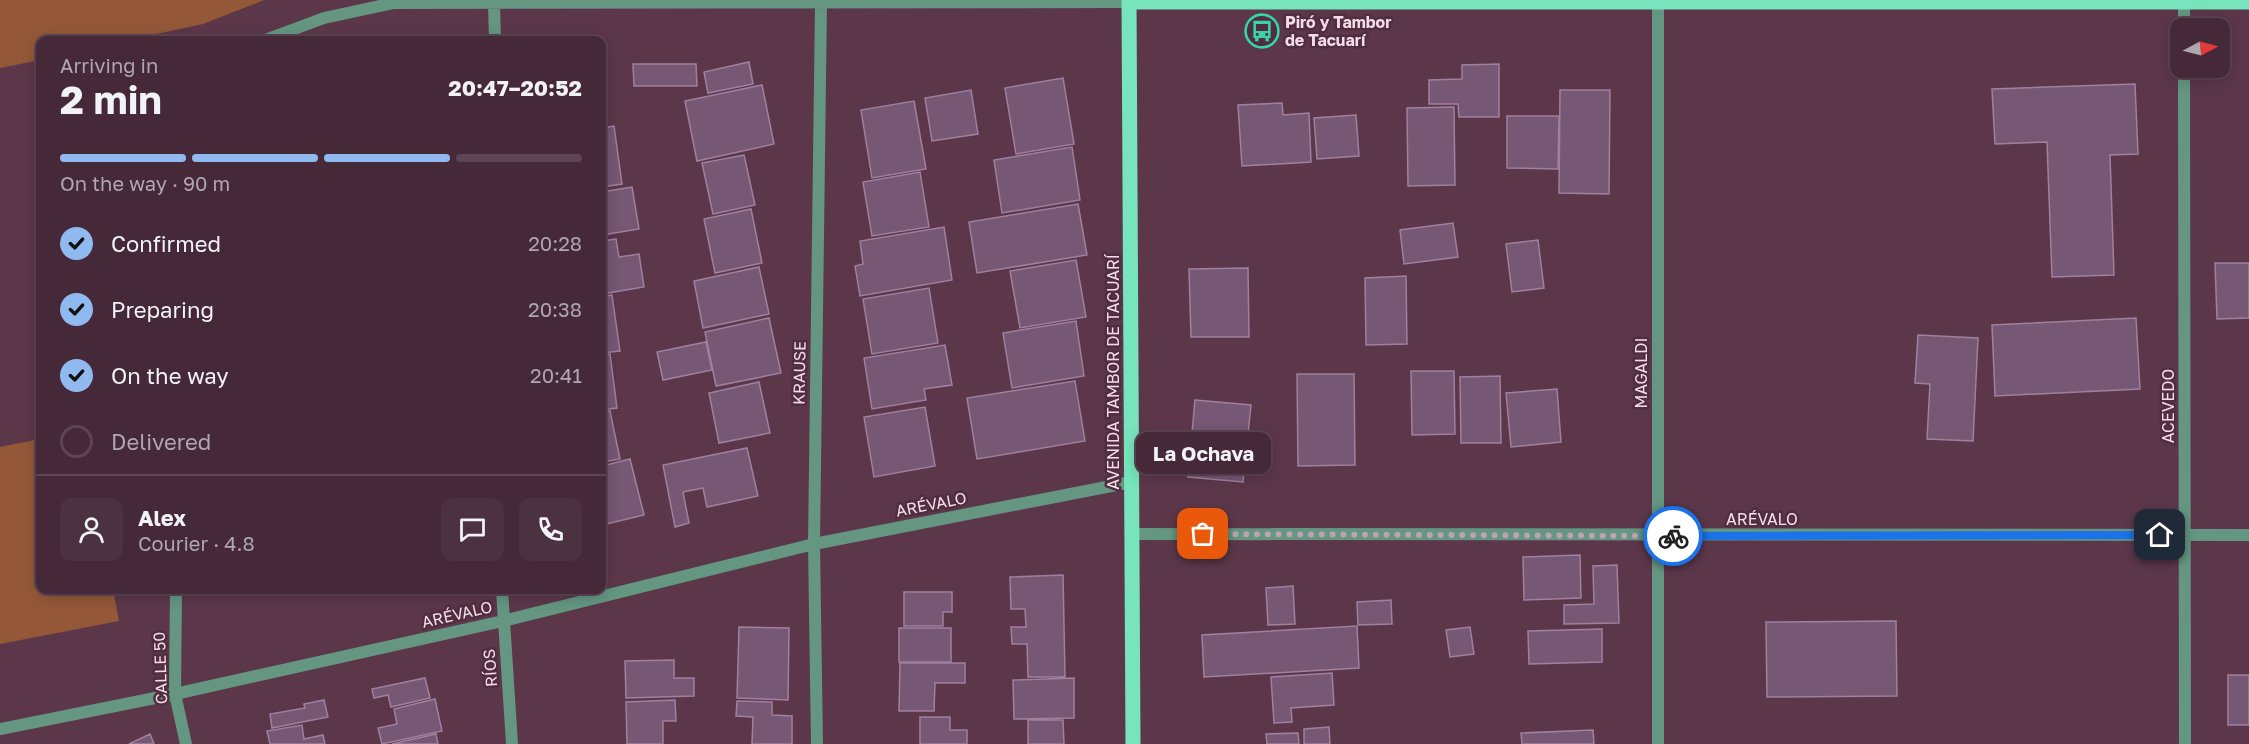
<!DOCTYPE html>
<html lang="en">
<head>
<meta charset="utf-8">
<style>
  body { margin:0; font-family:"Golos Text",sans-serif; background:#4c3140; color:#f1f3f6; height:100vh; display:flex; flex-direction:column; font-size:22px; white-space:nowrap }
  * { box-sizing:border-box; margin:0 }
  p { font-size:20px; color:#b0a6ae }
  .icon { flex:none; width:33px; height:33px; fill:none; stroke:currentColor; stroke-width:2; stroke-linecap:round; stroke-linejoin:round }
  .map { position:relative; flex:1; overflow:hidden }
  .drawer { position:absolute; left:36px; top:36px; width:570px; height:558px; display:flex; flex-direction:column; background:#452938; border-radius:12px; box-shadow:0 3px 15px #0003,0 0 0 2px #5d4553 }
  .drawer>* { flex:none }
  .needle { width:39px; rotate:83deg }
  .fabs { position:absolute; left:2170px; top:18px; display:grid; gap:12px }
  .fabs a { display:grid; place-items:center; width:60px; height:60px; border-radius:12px; background:#452938; box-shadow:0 3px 15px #0003,0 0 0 2px #5d4553; font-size:30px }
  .pin { position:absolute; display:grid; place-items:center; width:51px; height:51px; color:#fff; margin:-26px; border-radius:12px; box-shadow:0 3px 9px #0006 }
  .courier { position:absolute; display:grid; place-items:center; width:60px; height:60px; margin:-30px; border:4px solid #1a73e8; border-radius:50%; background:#fff; color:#222; box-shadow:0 2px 8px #0007 }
  .bubble { position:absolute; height:42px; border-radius:12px; background:#452938; box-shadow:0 3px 15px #0003,0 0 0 2px #5d4553; font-size:20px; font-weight:700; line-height:42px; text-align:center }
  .headline em { font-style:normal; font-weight:700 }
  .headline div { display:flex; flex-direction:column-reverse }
  .headline { display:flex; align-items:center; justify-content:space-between; height:102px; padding:0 24px }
  h1 { font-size:39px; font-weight:700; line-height:45px }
  .bar { display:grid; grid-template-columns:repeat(4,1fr); gap:9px 6px; align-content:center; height:72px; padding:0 24px }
  .bar i { height:8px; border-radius:4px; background:#5d4553 }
  .bar .on { background:#90b9f0 }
  .bar p { grid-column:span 4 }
  .line { display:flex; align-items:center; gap:15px; padding:0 24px; border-top:2px solid #5d4553 }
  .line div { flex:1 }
  .round { display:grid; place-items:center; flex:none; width:63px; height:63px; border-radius:12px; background:#4c3140 }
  ol { padding:0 24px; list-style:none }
  li { display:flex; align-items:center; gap:18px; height:66px }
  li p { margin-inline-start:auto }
  li .icon { padding:6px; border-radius:50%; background:#90b9f0; color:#111; stroke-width:4 }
  li:last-child { color:#b0a6ae }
  li i { width:33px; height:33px; border:3px solid #5d4553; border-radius:50% }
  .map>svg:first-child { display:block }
</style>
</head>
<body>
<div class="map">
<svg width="2249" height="744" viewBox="0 0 2249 744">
  <rect width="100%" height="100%" fill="#5c374a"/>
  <path fill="#945839" d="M0 0H264L203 24 128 40H40V60L0 68Z
    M40 439V590H113L119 621 0 644V447Z"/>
  <path fill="#765774" stroke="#a0809f" stroke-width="1.5" d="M749 62 753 84 708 93 704 72Z
    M633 64H696L697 86H634Z
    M1499 64V117H1459L1458 104H1429V80L1462 79V65Z
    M1063 78 1074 144 1016 154 1005 88Z
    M2135 84 2138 154 2110 155 2114 275 2052 277 2047 142 1995 144 1992 89Z
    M762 85 774 144 697 161 685 101Z
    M971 90 978 134 932 141 925 98Z
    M1560 90H1610L1609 194 1559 193Z
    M914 101 926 169 872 178 861 110Z
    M1282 103 1283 115 1309 113 1311 162 1242 166 1238 105Z
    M1454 107 1455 185 1408 186 1407 108Z
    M1356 115 1359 156 1317 159 1314 118Z
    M1507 116H1559L1558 169 1507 168Z
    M614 126 622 184 602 187V128Z
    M1072 147 1080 200 1002 213 994 160Z
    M744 155 755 205 713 214 702 163Z
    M920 172 929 227 872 236 863 182Z
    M632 187 639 229 602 235V192Z
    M1078 204 1087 255 977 273 969 222Z
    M751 209 762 263 715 273 704 219Z
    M1453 223 1458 257 1404 264 1400 230Z
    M944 227 952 280 860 296 855 266 863 264 860 241Z
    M616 239 619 257 639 254 644 287 602 294V241Z
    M1538 240 1544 288 1512 292 1506 244Z
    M1076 260 1086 317 1020 328 1010 271Z
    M2215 263H2249V318L2217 319Z
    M759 267 769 314 703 328 694 281Z
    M1248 268 1249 337H1191L1189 269Z
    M1406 276 1407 344 1366 345 1365 278Z
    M929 288 938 343 872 354 863 299Z
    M612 295 620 351 602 353V297Z
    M769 318 781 373 716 386 705 332Z
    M2136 318 2140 389 1995 396 1992 325Z
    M1076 321 1084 376 1012 388 1003 333Z
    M1918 335 1978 338 1973 441 1927 439 1930 384 1915 383Z
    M706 342 712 370 663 380 657 352Z
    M945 345 952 385 924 389 926 400 872 409 864 358Z
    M610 354 617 408 602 410V355Z
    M1411 371H1454L1455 434 1412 435Z
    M1297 374H1354L1355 465 1298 466Z
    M1500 376 1501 443H1461L1460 377Z
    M1075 381 1085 441 977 459 967 398Z
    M759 382 770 433 719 443 709 393Z
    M1557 389 1561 442 1511 447 1506 393Z
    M1195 400 1251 405 1243 482 1188 477Z
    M925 407 935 466 874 477 864 417Z
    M610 411 620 459 602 462V413Z
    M747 448 758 496 707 507 703 488 683 492 689 523 675 527 663 465Z
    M630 459 644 515 602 525V466Z
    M1580 555 1581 598 1524 600 1523 557Z
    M1617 565 1619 623 1564 624V605L1594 604 1593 566Z
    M1063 575 1065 677H1028L1027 644H1012L1011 627H1026L1025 609H1011L1010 577Z
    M1293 586 1295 624 1268 625 1266 588Z
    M904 592H952V612H943V626H904Z
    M1391 600 1392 624 1358 625 1357 602Z
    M1896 621 1897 696 1767 697 1766 622Z
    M1357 626 1359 668 1204 677 1202 635Z
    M739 627 789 628 788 700 737 698Z
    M1470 627 1474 654 1450 657 1446 630Z
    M899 628H951V662H899Z
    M1602 629V662L1529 664 1528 631Z
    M674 660V678H694V696L626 698 625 661Z
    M900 663H965V683H935L934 711H899Z
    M1332 673 1334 705 1291 708 1292 722 1274 723 1271 677Z
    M2228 675H2249V725H2228Z
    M425 678 430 698 391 707 388 695 374 698 372 689Z
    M1074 678V718L1014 719 1013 680Z
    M435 699 442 731 382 744 378 728 397 724 394 709Z
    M324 700 328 717 272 728 270 714 305 708 304 704Z
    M675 700 676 721H663V744H627L626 702Z
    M737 701 772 702V715L792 716V744H752L753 717 736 716Z
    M920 717H950V730H967V744H920Z
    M1028 720H1063L1064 744H1028Z
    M302 725 304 739 323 735 325 744H270L267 731Z
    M1329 727 1330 744H1304V729Z
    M1593 730 1594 744H1522L1521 733Z
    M1298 733 1299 744H1267L1266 734Z
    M150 734 154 744H129Z
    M436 734 438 744H392Z"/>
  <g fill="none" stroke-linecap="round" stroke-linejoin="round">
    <path stroke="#649682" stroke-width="12" d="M1658 2V744
      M2184 2V28
      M494 3 495 40
      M265 40 324 18 394 3 1129 2
      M2184 68 2185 744
      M1132 534 2249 535
      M176 590 175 694 186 744
      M502 590 512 744
      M0 729 175 694 503 621 814 544 1132 482
      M817 744 814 544 821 3"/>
    <path stroke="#77e4bd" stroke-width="15" d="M1129 0 1133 744
      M1129 2H2249"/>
  </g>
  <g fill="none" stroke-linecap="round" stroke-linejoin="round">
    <path stroke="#bfa2b0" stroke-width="6" stroke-dasharray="0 10.8" d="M1203 534 1673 536"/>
    <path stroke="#1a73e8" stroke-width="8" d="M1673 536 2160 535"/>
  </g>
  <defs>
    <symbol id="bus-ring" viewBox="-11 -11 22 22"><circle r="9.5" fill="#512d40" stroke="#38d4a6" stroke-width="1.5"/><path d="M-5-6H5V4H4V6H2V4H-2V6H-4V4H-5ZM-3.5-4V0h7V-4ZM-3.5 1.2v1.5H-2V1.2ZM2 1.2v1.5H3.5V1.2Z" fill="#38d4a6"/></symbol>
  </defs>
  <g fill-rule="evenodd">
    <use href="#bus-ring" x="1243" y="12" width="38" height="38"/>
  </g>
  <g text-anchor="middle" stroke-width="5" stroke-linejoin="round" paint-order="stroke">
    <g font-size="16" font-weight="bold" fill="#f4dce7" stroke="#512d40" text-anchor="start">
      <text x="1285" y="28">Piró y Tambor<tspan x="1285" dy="18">de Tacuarí</tspan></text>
    </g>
    <g font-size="16" fill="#f4dce7" stroke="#512d40">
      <text transform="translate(1113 372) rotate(-90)" y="6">AVENIDA TAMBOR DE TACUARÍ</text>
      <text transform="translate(799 373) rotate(-89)" y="6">KRAUSE</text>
      <text transform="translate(1641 373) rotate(-90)" y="6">MAGALDI</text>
      <text transform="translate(2168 406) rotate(-90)" y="6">ACEVEDO</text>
      <text transform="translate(931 504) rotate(-11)" y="6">ARÉVALO</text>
      <text x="1762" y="525">ARÉVALO</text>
      <text transform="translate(457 614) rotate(-13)" y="6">ARÉVALO</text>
      <text transform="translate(160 668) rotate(-92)" y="6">CALLE 50</text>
      <text transform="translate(490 668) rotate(-94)" y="6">RÍOS</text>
    </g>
  </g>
</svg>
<div class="fabs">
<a><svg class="needle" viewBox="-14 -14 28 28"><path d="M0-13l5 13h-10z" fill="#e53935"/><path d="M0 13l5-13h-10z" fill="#b0a6ae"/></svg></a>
</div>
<div class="pin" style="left:1203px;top:534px;background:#ea580c"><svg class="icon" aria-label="bag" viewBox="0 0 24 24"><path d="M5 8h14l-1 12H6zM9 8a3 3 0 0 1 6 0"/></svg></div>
<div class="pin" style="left:2160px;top:535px;background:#1f2937"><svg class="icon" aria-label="home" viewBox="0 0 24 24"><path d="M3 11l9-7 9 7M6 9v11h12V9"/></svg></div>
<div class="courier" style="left:1673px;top:536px"><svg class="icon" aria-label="bike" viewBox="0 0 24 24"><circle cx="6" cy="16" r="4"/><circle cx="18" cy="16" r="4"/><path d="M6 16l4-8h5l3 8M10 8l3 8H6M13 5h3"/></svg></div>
<div class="bubble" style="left:1136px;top:432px;width:135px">La Ochava</div>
<section class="drawer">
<div class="headline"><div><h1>2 min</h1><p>Arriving in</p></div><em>20:47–20:52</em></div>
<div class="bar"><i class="on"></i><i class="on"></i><i class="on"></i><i></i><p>On the way · 90 m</p></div>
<ol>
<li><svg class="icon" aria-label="check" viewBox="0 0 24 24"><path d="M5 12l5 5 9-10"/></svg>Confirmed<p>20:28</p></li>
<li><svg class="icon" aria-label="check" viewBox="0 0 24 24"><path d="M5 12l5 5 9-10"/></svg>Preparing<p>20:38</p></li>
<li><svg class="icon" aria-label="check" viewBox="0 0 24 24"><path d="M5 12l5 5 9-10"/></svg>On the way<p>20:41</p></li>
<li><i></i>Delivered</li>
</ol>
<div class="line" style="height:108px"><a class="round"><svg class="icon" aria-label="person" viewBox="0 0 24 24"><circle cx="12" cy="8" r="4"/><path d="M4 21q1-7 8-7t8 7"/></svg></a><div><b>Alex</b><p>Courier · 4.8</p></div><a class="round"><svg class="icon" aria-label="chat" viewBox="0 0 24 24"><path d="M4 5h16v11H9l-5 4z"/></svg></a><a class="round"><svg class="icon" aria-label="phone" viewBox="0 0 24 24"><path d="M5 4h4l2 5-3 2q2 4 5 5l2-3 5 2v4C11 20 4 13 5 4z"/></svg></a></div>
</section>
</div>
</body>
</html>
